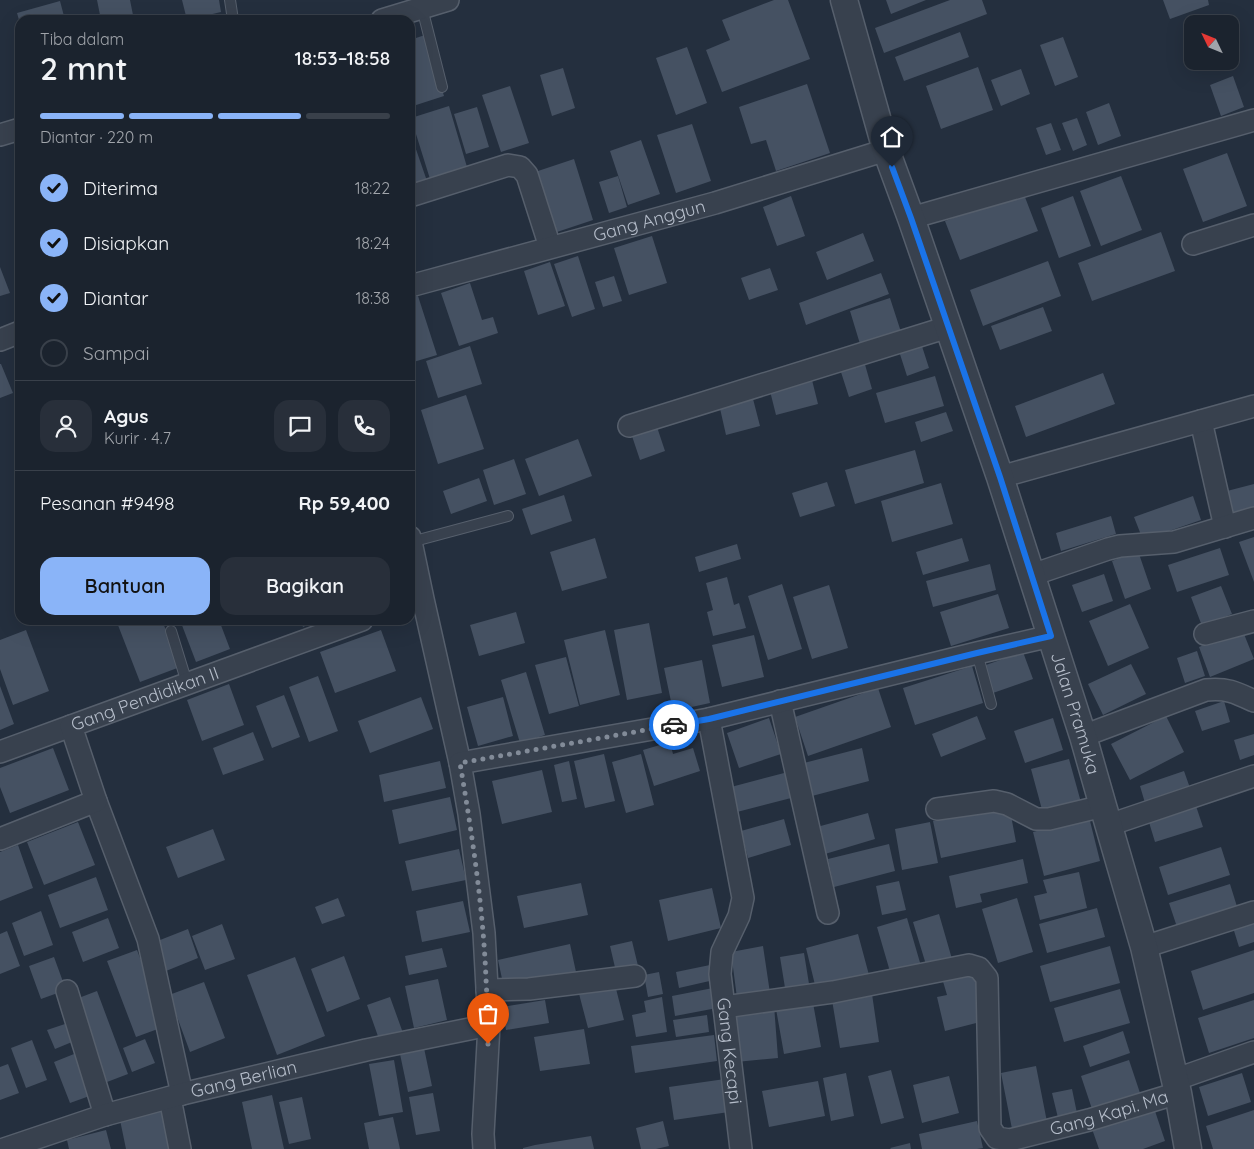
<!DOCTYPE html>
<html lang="id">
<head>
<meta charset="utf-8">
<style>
  body { margin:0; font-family:Quicksand,sans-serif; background:#282f3a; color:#f1f3f6; height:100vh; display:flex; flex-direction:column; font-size:19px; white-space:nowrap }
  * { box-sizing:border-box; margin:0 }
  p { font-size:16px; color:#a0a4aa }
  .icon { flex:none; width:28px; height:28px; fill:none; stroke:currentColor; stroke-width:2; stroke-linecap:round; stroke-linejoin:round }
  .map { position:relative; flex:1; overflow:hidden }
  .side { position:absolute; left:15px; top:15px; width:400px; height:610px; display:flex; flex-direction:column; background:#1b232e; border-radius:15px; box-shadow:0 5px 20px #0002,0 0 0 1px #39404a }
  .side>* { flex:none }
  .needle { width:32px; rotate:313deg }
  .buttons { position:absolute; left:1184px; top:15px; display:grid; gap:10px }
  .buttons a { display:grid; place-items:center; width:55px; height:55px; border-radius:10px; background:#1b232e; box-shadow:0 5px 20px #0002,0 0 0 1px #39404a; font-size:25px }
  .pin { position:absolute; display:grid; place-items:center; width:42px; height:42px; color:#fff; margin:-51px -21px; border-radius:50% 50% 50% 0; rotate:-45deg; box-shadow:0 0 5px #0007 }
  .pin .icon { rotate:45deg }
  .courier { position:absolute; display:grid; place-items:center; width:50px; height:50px; margin:-25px; border:4px solid #1a73e8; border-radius:50%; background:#fff; color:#222; box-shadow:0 1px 6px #0007 }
  .head em { font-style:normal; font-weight:600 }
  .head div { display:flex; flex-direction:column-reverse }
  .head { display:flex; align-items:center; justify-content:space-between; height:85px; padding:0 25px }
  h1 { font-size:32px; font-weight:600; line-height:38px }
  .bar { display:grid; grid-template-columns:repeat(4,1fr); gap:8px 5px; align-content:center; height:60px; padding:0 25px }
  .bar i { height:6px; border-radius:4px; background:#39404a }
  .bar .selected { background:#8ab4f8 }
  .bar p { grid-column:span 4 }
  .line { display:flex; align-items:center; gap:12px; padding:0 25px; border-top:1px solid #39404a }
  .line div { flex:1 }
  .round { display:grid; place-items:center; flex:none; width:52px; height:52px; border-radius:15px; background:#282f3a }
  ol { padding:0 25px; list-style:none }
  li { display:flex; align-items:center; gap:15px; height:55px }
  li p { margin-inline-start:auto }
  li .icon { padding:5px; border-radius:50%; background:#8ab4f8; color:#111; stroke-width:4 }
  li:last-child { color:#a0a4aa }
  li i { width:28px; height:28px; border:2px solid #39404a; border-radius:50% }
  .action { display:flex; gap:10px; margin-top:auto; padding:10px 25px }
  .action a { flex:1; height:58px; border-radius:15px; background:#8ab4f8; color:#111; font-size:20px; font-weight:600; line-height:58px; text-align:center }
  .action a+a { background:#282f3a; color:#f1f3f6 }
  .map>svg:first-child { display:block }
</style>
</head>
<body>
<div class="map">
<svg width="1254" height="1149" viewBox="0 0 1254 1149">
  <rect width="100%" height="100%" fill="#242f3e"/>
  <path fill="#455162" d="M97 0H130L134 20H101Z
    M182 0H219L221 12 187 20Z
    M774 0H788L810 59 722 92 706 50 730 40 722 20Z
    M886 0H926L891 14Z
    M950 0H982L987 14 884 53 875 28Z
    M1163 0H1208L1209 5 1170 19Z
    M60 1 65 20H19L17 13Z
    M960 32 969 57 904 81 895 57Z
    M425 35 444 96 410 107V40Z
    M1063 37 1078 77 1055 86 1040 45Z
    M687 47 707 103 676 115 656 58Z
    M978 67 993 110 941 129 926 86Z
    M563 68 575 108 552 116 540 75Z
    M1021 69 1030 94 1001 106 991 80Z
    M1233 76 1244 107 1221 116 1210 85Z
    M807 84 830 153 776 171 766 140 751 144 739 107Z
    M510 86 529 143 501 152 482 95Z
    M1109 103 1121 136 1098 145 1086 112Z
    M449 106 467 167 430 179 411 118Z
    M477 107 489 147 466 154 454 114Z
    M1077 118 1087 145 1073 151 1062 123Z
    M1051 123 1061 150 1046 155 1036 128Z
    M692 124 711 181 676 193 657 135Z
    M410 132 427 181 410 187Z
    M641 140 660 194 628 205 610 151Z
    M1227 153 1247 206 1203 222 1183 169Z
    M574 159 593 220 551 234 532 173Z
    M618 176 627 207 609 213 599 182Z
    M1121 176 1142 230 1101 246 1080 191Z
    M1023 192 1038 231 960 260 945 221Z
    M791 196 805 236 777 246 763 207Z
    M1073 196 1091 246 1059 258 1041 208Z
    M1161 232 1175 271 1092 301 1078 263Z
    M863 233 874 261 827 280 816 252Z
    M652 236 667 283 629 295 614 248Z
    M578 256 595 309 572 317 554 264Z
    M1048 261 1061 296 983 326 970 290Z
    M550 262 565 306 538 315 524 271Z
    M0 267 10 293 0 296Z
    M770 268 778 290 749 300 741 278Z
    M881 273 889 294 806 325 799 303Z
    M614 276 622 301 603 307 595 282Z
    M470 283 482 320 493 317 498 333 459 346 441 293Z
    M418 296 437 355 410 363V299Z
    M890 298 901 332 860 344 850 311Z
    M1043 307 1052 331 1000 350 991 326Z
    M920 340 929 368 907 376 898 348Z
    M470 346 482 384 438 398 426 361Z
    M864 361 872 389 849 397 840 369Z
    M0 364H1L13 393 0 398Z
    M1103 373 1115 404 1026 437 1015 406Z
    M811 376 818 404 776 415 769 387Z
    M935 376 944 406 885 423 876 393Z
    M466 395 484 449 438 464 421 410Z
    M752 395 760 426 726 435 719 404Z
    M946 412 953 431 921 442 915 422Z
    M655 421 665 451 640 460 630 430Z
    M578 439 592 476 539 496 525 459Z
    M915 450 924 483 855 504 845 470Z
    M514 459 526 494 494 505 483 470Z
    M479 478 487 501 451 514 443 491Z
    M827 482 835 506 800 517 792 493Z
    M941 483 953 524 892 542 881 501Z
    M1254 484V509L1233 515 1227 491Z
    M564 495 572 521 531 535 522 509Z
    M1193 496 1201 520 1143 540 1134 517Z
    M1111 516 1116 534 1061 551 1056 533Z
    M1254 537V582L1239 542Z
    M595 538 607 578 562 591 550 552Z
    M962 538 969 561 923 575 916 552Z
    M737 544 741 559 699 572 695 557Z
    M1220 548 1229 575 1177 592 1168 565Z
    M1138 551 1151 589 1125 599 1112 561Z
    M990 564 996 590 933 607 926 581Z
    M1104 574 1113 601 1082 612 1072 585Z
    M727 577 734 605 739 603 746 628 713 636 707 612 713 610 706 583Z
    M782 584 802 649 768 660 748 596Z
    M829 585 848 648 812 659 793 597Z
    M1221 586 1232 614 1202 626 1191 597Z
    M998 594 1009 628 951 646 940 612Z
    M1130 604 1149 648 1108 666 1089 621Z
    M516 612 525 643 479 656 470 625Z
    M116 620H162L180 667 140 682Z
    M180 620H219L230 649 196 662Z
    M300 620H319L303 627Z
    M649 623 662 693 627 700 614 630Z
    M1242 629 1254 659 1210 677 1199 647Z
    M26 630 49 691 13 705 0 669V640Z
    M381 630 396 671 335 693 320 652Z
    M605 630 620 695 580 705 564 640Z
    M754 635 764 677 722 687 712 645Z
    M1197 651 1205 676 1185 683 1177 658Z
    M1023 652 1033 679 993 693 983 666Z
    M566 657 579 706 549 714 535 665Z
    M702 660 710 703 673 711 664 668Z
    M1131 664 1146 694 1103 715 1088 684Z
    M972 666 983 703 915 725 903 688Z
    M526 672 545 735 520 743 501 680Z
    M318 676 338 731 309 742 289 687Z
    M229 684 244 725 202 741 187 700Z
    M0 686 14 724 0 730Z
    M878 688 891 727 808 756 795 717Z
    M284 695 300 737 272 748 256 706Z
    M421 697 433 729 370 753 358 721Z
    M503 697 513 736 478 746 467 707Z
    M1224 701 1230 722 1202 731 1195 711Z
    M977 716 986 739 941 757 932 734Z
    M1166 716 1184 752 1130 780 1111 744Z
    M769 718 781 754 739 768 727 733Z
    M1053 718 1063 750 1025 763 1014 731Z
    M253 732 264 760 223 775 213 748Z
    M1254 734V755L1240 760 1234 740Z
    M670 742 673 754 693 748 700 771 654 786 643 750Z
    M53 748 69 790 10 813 0 787V768Z
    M862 748 869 781 812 796 804 763Z
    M604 754 615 801 585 808 574 761Z
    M641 754 654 805 626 813 612 762Z
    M1069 759 1082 806 1044 817 1031 769Z
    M440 761 446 788 384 802 379 775Z
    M569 761 577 799 562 802 554 765Z
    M542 770 552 812 502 824 492 781Z
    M1184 771 1190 788 1145 803 1140 786Z
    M788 772 795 797 737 812 731 787Z
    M450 797 457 830 399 844 392 810Z
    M1195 803 1203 827 1155 842 1148 819Z
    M1009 805 1016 842 941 858 933 821Z
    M868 813 875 839 825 854 817 827Z
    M1089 817 1100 861 1044 876 1033 832Z
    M784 819 791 845 748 858 741 831Z
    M78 822 95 865 44 885 27 842Z
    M930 822 938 863 902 870 895 829Z
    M213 829 225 860 178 878 166 847Z
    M889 844 895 871 834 887 828 859Z
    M18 845 33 888 0 901V852Z
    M1221 847 1230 875 1168 895 1159 867Z
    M459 849 466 880 412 891 405 861Z
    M1023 859 1028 883 980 894 982 902 956 908 949 876Z
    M1079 872 1087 908 1040 920 1034 896 1047 893 1043 880Z
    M96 877 108 910 60 928 48 895Z
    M899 881 906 910 882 915 876 886Z
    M581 883 588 915 524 928 517 896Z
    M1230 884 1239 913 1179 933 1169 903Z
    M712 888 721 928 668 941 659 900Z
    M338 898 345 916 322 924 315 907Z
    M1017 898 1033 952 998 963 982 909Z
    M463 901 470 932 422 942 416 911Z
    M1097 908 1105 937 1047 953 1039 924Z
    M41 911 53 945 24 956 12 923Z
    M939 914 952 959 927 968 913 922Z
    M1254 914V942L1239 947 1231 921Z
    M108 918 119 948 83 962 72 932Z
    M907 918 921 966 891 975 877 927Z
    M222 924 235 959 205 970 192 936Z
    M188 929 198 958 166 971 155 942Z
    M7 931 20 966 0 974V934Z
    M858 934 869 975 816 989 806 948Z
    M632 941 639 970 617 976 610 946Z
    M570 944 576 972 504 988 498 960Z
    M763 946 770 993 737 998 731 952Z
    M1110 946 1120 983 1050 1002 1040 966Z
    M442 948 447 967 409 975 405 956Z
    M137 950 166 1026 136 1037 107 961Z
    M1254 950V993L1203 1010 1191 971Z
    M804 953 810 990 786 994 780 957Z
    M344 956 360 999 327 1012 311 969Z
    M54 957 66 990 41 999 29 966Z
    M295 957 325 1036 277 1055 247 975Z
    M710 965 714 980 679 988 676 972Z
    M973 971 984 1021 945 1031 937 997 947 995 942 978Z
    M659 972 663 994 648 997 644 975Z
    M438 979 447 1020 414 1028 405 986Z
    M614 981 624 1020 588 1028 578 990Z
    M204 982 225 1038 190 1052 169 995Z
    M713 988 717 1008 675 1016 672 996Z
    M1120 989 1130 1023 1064 1042 1054 1008Z
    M97 991 128 1074 107 1082 76 999Z
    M872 994 879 1042 840 1048 832 1000Z
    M390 997 403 1033 380 1042 367 1005Z
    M662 997 667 1032 636 1037 632 1015 646 1012 644 1001Z
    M545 1000 549 1023 506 1030 502 1007Z
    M1254 1000V1038L1209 1053 1198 1018Z
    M813 1003 821 1047 784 1054 776 1009Z
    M774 1005 778 1058 736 1062 731 1009Z
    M707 1015 709 1032 676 1037 673 1020Z
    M65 1024 72 1042 55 1049 47 1030Z
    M584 1029 590 1064 540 1071 534 1037Z
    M1123 1031 1130 1053 1090 1067 1083 1046Z
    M714 1035 717 1061 635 1073 631 1046Z
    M145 1039 155 1063 132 1072 123 1048Z
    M32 1040 47 1080 26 1088 11 1048Z
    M424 1048 432 1086 408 1092 400 1054Z
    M79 1052 95 1094 70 1103 54 1062Z
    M394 1060 403 1112 379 1116 369 1064Z
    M1129 1060 1141 1096 1093 1112 1081 1076Z
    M8 1064 19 1093 0 1100V1067Z
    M1036 1066 1048 1127 1013 1134 1001 1073Z
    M891 1070 904 1118 881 1124 868 1076Z
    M846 1073 854 1116 831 1121 823 1078Z
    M1242 1073 1251 1102 1208 1116 1199 1087Z
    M949 1076 959 1113 922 1123 913 1085Z
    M725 1079 729 1112 674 1120 669 1087Z
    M818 1081 825 1116 769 1127 762 1091Z
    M1072 1089 1078 1118 1059 1122 1052 1093Z
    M433 1093 440 1131 416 1135 409 1097Z
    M272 1095 284 1149H252L242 1102Z
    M302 1097 311 1139 289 1144 279 1102Z
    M1153 1105 1165 1141 1143 1149H1099L1091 1126Z
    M166 1110 175 1149H126L120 1120Z
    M1254 1110V1149H1213L1206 1126Z
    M393 1117 400 1149H369L364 1123Z
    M663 1121 669 1146 656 1149H641L636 1128Z
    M977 1121 983 1148 977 1149H922L919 1134Z
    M106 1130 111 1149H69L67 1140Z
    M591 1136 594 1149H523V1148L535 1145Z
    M910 1143 911 1149H891L890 1148Z"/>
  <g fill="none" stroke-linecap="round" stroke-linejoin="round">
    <defs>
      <path id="service" d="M230 0 233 20
        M422 8 442 87
        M411 542 508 516
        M171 631 187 683
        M977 653 991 704"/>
      <g id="minor">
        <path d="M382 20 448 0"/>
        <path d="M0 135 20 129"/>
        <path d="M410 196 508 165 520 167 527 175 550 247"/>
        <path d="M911 218 1254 120"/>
        <path d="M1193 244 1254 225"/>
        <path id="s1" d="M410 286 715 203 886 150"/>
        <path d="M0 340 20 332"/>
        <path d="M1201 421 1225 527"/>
        <path d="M629 426 948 327"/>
        <path d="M1000 477 1254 406"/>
        <path d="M410 537 423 599 460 763 469 814 484 933 489 1025 483 1134 484 1149"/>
        <path d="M1032 575 1108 549 1120 546 1174 542 1254 518"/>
        <path d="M1205 634 1254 621"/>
        <path d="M780 701 828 913"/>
        <path id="s2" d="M709 719 743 898 739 916 722 952 720 974 741 1149"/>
        <path d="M1083 736 1206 690C1227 688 1235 692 1254 701"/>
        <path d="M0 752 71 726"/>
        <path d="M460 763 709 719 977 653 1051 636"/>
        <path d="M96 801 148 939 182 1094"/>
        <path d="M937 809 994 801 1007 804 1036 819H1049L1103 806"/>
        <path d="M1109 825 1254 776"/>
        <path id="s3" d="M0 839 96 801 71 726 362 620"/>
        <path d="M1144 947 1254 912"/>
        <path d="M487 990 529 989 635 976"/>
        <path d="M67 991 105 1115"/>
        <path id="s4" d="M724 1007 833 992 969 965 979 968 987 978 990 1128 997 1138 1010 1140 1089 1120 1178 1093"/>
        <path d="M1174 1080 1254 1052"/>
        <path d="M170 1098 180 1149"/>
        <path id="s5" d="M4 1149 105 1115 182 1094 366 1050 489 1025"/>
      </g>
      <g id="tertiary">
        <path id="s6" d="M844 0 886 150 911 218 1000 477 1083 736 1103 806 1144 947 1178 1093 1188 1149"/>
      </g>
    </defs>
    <use href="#service" stroke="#565f6c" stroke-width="12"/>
    <use href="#minor" stroke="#565f6c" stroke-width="24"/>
    <use href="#tertiary" stroke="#565f6c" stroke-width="29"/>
    <use href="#service" stroke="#38414e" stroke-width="10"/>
    <use href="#minor" stroke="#38414e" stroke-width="21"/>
    <use href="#tertiary" stroke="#38414e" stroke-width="26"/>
  </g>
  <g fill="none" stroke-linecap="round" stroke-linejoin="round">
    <path stroke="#828b98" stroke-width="5" stroke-dasharray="0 9" d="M488 1044C489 1022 487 1000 486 979 483 906 472 834 460 763L674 725"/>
    <path stroke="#1a73e8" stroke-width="6" d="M674 725 709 719 977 653 1051 636 1000 477 911 218 892 167"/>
  </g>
  <g text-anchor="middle" stroke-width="4" stroke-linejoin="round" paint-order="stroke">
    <g font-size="18" fill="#b4bcc9" stroke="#1d2633">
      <text dy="6" stroke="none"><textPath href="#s1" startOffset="248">Gang Anggun</textPath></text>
      <text dy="6" stroke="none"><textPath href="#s3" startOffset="261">Gang Pendidikan II</textPath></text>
      <text dy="6" stroke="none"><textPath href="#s6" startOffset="750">Jalan Pramuka</textPath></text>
      <text dy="6" stroke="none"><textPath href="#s2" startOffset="340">Gang Kecapi</textPath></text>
      <text dy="6" stroke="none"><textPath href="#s5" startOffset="250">Gang Berlian</textPath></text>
      <text dy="6" stroke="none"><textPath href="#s4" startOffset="550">Gang Kapi. Ma</textPath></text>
    </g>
  </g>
</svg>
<div class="buttons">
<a><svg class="needle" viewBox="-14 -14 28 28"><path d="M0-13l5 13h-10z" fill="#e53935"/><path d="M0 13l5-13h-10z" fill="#a0a4aa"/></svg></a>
</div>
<div class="pin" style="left:488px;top:1044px;background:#ea580c"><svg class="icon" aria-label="bag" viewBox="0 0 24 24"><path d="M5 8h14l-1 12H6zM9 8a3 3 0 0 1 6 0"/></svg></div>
<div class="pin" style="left:892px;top:167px;background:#1f2937"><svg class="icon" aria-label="home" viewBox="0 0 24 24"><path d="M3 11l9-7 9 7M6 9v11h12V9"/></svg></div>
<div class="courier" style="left:674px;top:725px"><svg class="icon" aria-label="car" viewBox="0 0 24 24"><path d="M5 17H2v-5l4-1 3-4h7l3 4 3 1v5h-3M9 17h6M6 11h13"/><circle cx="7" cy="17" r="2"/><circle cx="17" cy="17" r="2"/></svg></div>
<section class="side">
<div class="head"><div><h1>2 mnt</h1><p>Tiba dalam</p></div><em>18:53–18:58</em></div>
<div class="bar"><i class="selected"></i><i class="selected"></i><i class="selected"></i><i></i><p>Diantar · 220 m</p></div>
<ol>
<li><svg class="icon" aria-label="check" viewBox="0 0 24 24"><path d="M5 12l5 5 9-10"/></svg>Diterima<p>18:22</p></li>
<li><svg class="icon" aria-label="check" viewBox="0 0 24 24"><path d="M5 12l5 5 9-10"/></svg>Disiapkan<p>18:24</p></li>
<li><svg class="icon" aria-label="check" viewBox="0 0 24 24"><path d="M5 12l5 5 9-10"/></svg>Diantar<p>18:38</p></li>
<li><i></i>Sampai</li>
</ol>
<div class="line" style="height:90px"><a class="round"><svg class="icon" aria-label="person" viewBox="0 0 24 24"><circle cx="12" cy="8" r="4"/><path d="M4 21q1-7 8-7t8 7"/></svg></a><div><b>Agus</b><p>Kurir · 4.7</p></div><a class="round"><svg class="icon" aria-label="chat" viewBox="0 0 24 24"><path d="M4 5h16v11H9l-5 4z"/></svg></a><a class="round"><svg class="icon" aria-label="phone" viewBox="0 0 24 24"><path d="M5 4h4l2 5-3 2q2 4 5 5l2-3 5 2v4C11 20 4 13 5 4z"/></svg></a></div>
<div class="line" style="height:65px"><div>Pesanan #9498</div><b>Rp 59,400</b></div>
<div class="action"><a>Bantuan</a><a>Bagikan</a></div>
</section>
</div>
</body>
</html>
